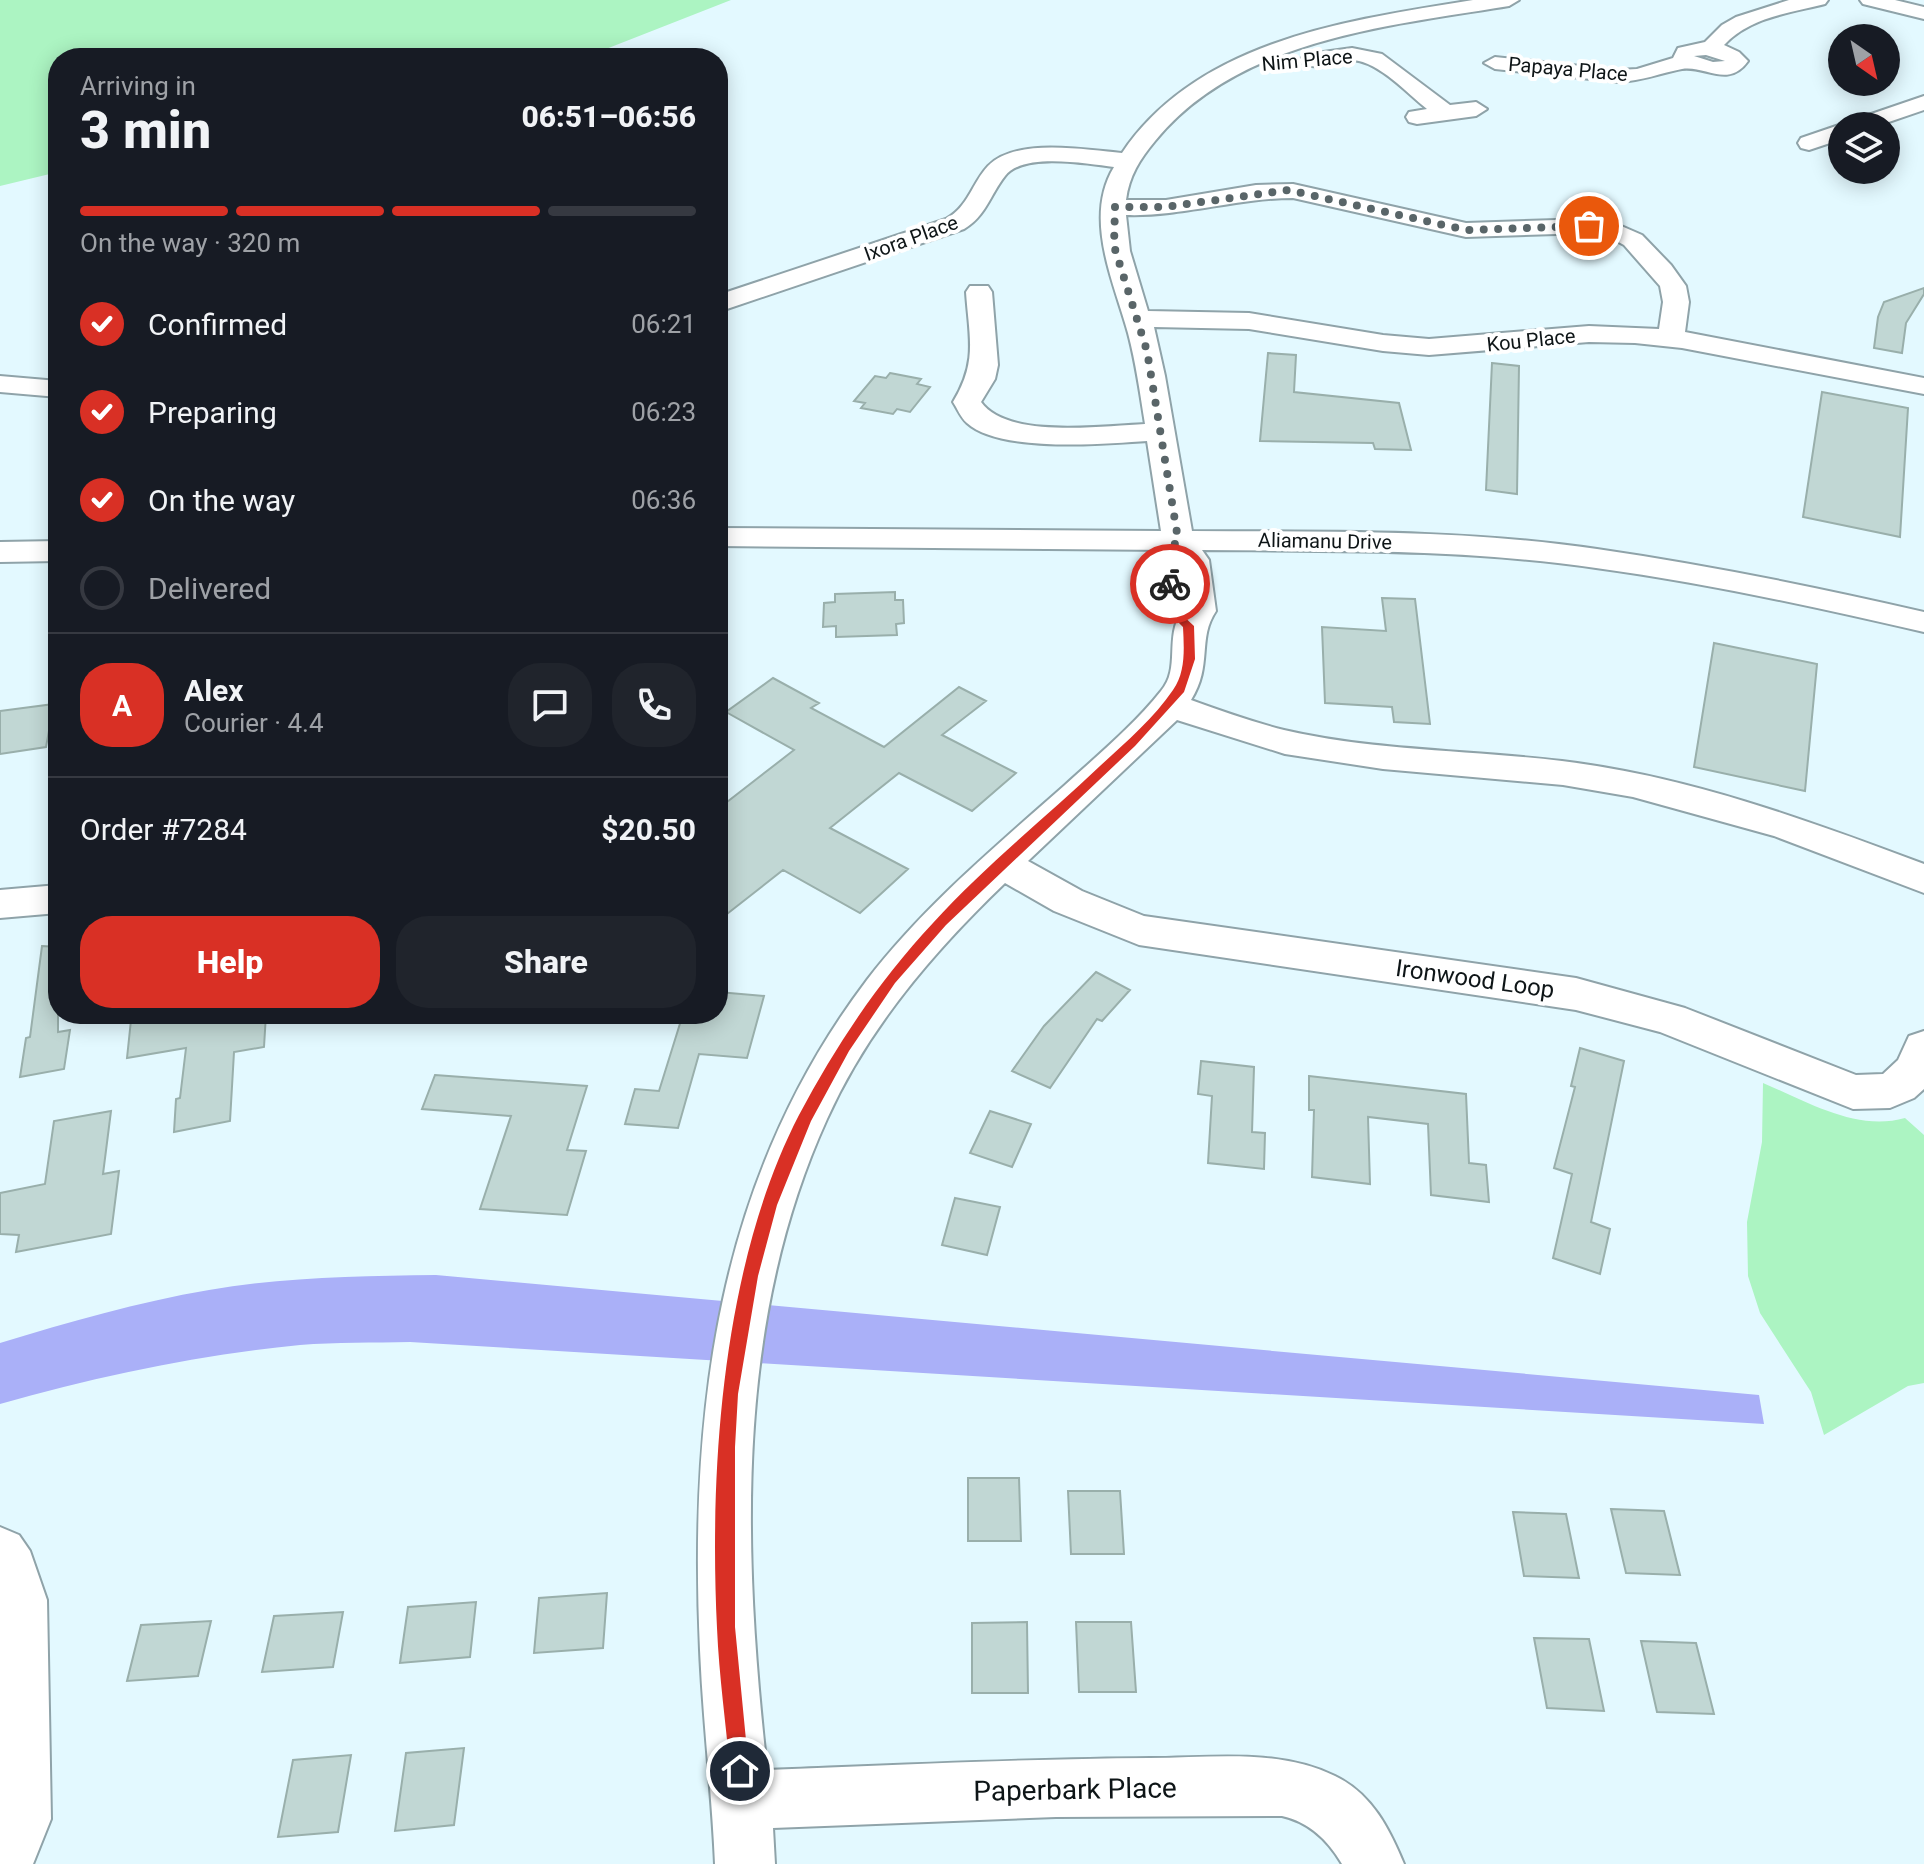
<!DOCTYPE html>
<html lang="en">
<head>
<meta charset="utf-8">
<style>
  body { margin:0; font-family:Roboto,sans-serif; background:#20242c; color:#f1f3f6; height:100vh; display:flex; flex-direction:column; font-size:30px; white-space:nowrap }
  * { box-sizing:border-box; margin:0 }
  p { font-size:26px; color:#9ea1a6 }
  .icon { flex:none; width:44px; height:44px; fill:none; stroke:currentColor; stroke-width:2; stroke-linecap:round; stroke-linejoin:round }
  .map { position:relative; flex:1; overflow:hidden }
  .side { position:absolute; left:48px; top:48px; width:680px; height:976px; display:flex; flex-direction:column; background:#171b24; border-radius:32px; box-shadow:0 4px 20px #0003 }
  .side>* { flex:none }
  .needle { width:52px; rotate:146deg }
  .tools { position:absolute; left:1828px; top:24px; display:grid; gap:16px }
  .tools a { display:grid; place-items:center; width:72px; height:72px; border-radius:50%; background:#171b24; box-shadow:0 4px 20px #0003; font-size:40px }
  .pin { position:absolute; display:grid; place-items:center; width:68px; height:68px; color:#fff; margin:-34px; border:4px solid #fff; border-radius:50%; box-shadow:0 2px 8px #0007 }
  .courier { position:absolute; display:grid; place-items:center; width:80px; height:80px; margin:-40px; border:6px solid #d93025; border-radius:50%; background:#fff; color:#222; box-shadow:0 2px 10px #0007 }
  .overview em { font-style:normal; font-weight:800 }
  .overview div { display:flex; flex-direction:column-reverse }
  .overview { display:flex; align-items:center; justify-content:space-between; height:136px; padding:0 32px }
  h1 { font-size:52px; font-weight:800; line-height:60px }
  .bar { display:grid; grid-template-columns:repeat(4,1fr); gap:12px 8px; align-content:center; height:96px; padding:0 32px }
  .bar i { height:10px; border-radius:6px; background:#363941 }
  .bar .active { background:#d93025 }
  .bar p { grid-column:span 4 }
  .line { display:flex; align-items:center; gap:20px; padding:0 32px; border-top:2px solid #363941 }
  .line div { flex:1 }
  .round { display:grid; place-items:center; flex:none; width:84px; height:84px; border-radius:32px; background:#20242c }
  ol { padding:0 32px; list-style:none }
  li { display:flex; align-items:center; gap:24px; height:88px }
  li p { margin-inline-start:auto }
  li .icon { padding:8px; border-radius:50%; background:#d93025; color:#fff; stroke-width:4 }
  li:last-child { color:#9ea1a6 }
  li i { width:44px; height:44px; border:4px solid #363941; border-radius:50% }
  .primary-button { display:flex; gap:16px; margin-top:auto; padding:16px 32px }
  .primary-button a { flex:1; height:92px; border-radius:32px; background:#d93025; color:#fff; font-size:32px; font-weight:800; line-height:92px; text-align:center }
  .primary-button a+a { background:#20242c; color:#f1f3f6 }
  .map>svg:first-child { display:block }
</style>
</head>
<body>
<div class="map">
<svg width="1924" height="1864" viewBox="0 0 1924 1864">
  <rect width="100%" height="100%" fill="#e3f9ff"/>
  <path fill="#acf4c2" d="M0 0H731L583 58H58V172L0 186Z
    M1763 1083C1806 1101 1856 1132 1905 1118L1924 1135V1383L1908 1386 1824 1435 1811 1392 1760 1313 1748 1276 1747 1222 1762 1142Z"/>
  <path fill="#aab0f8" d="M436 1275 1759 1395 1764 1424 410 1342C374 1343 336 1342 300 1345 198 1355 99 1376 0 1404V1343C69 1322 138 1302 209 1290 284 1277 360 1276 436 1275Z"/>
  <path fill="#c1d7d4" stroke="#99afab" stroke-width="2" d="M1924 288V294L1906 323 1902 353 1874 348 1878 317 1884 302Z
    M1268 353 1296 355 1294 392 1399 403 1411 450 1375 449 1373 443 1260 441Z
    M1492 363 1519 366 1517 494 1486 490Z
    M890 373 921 379 917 384 930 387 910 412 897 409 893 414 861 408 865 403 854 401 875 376 886 378Z
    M1822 392 1908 408 1900 537 1803 517Z
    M895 592V600H903L904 623 896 624 897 635 836 637V626L823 627 824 603 835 602V594Z
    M1382 598 1415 599 1430 724 1394 722 1392 707 1325 703 1322 627 1386 631Z
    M1714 643 1817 664 1805 791 1694 767Z
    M773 678 819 703 811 708 884 747 959 687 986 701 942 735 1016 773 972 811 899 773 830 828 908 869 860 913 783 870 718 921V809L794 750 726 712Z
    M54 704 46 747 0 754V711Z
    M42 946 58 947V1032L70 1030 64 1069 20 1077 26 1038 30 1037Z
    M1096 972 1130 990 1102 1021 1097 1019 1050 1088 1012 1071 1044 1026Z
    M718 992 764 996 747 1058 699 1054 678 1128 625 1124 635 1089 659 1091 683 1014H718Z
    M164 1014H266L264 1047 234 1052 230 1121 174 1132 176 1099 180 1098 186 1048 127 1058 131 1020Z
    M1580 1048 1624 1061 1591 1222 1610 1229 1600 1274 1553 1258 1572 1174 1554 1168 1575 1087 1571 1086Z
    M1201 1061 1254 1067 1252 1132 1265 1133 1264 1169 1208 1163 1212 1096 1198 1094Z
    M435 1075 587 1086 567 1150 586 1151 567 1215 480 1209 511 1116 422 1109Z
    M1309 1076 1466 1094 1469 1163 1486 1165 1489 1202 1431 1195 1428 1124 1368 1117 1370 1184 1312 1177 1314 1110H1309Z
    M111 1111 103 1174 119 1171 111 1234 16 1252 19 1235 0 1234V1193L45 1184 54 1121Z
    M990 1111 1031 1124 1012 1167 970 1153Z
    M955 1198 1000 1207 987 1255 942 1245Z
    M968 1478H1019L1021 1541H968Z
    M1068 1491H1120L1124 1554H1071Z
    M1611 1509 1664 1511 1680 1575 1626 1573Z
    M1513 1512 1566 1514 1579 1578 1524 1576Z
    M607 1593 603 1648 534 1653 539 1598Z
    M476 1602 470 1657 400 1663 408 1607Z
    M343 1612 333 1667 262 1672 274 1616Z
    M211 1621 198 1676 127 1681 141 1625Z
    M1027 1622 1028 1693H972V1623Z
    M1076 1622H1131L1136 1692H1079Z
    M1534 1638 1589 1639 1604 1711 1547 1708Z
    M1641 1641 1696 1643 1714 1714 1657 1712Z
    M464 1748 454 1825 395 1831 406 1753Z
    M351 1755 338 1832 278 1837 293 1760Z"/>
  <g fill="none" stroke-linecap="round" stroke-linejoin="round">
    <defs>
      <path id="minor" d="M1473 0H1519L1509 6C1388 26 1238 39 1155 141 1140 159 1129 176 1126 200H1166L1256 185 1293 184 1466 223 1589 219 1619 225 1642 235 1671 265 1686 286 1689 302 1685 332 1924 378V394L1682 348 1635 343 1589 342 1429 355 1383 351 1249 329 1154 327 1165 376 1192 531C1327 532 1463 529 1597 549 1707 565 1816 587 1924 612V632C1816 607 1706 583 1596 568 1466 549 1333 551 1202 550L1209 560 1216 611C1197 639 1213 665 1191 700 1222 711 1252 722 1284 730 1374 751 1470 750 1562 761 1687 776 1807 820 1924 864V893L1774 836 1633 797 1563 785 1383 769 1285 754 1177 720 1028 861 1082 891 1144 916 1576 978 1685 1008 1856 1075 1883 1074 1898 1060 1909 1036 1924 1031V1089L1914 1098 1890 1108 1853 1109 1660 1032 1576 1010 1139 945 1054 911 1005 883C933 952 868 1028 827 1119 734 1323 743 1552 767 1770 894 1765 1022 1759 1150 1758 1211 1758 1278 1748 1335 1776 1372 1794 1389 1828 1404 1864H1342C1328 1840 1309 1822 1282 1816L1056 1817 773 1828 775 1864H715C712 1793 703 1722 700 1650 689 1409 717 1178 867 980 924 906 996 846 1065 785 1098 755 1134 725 1161 691 1181 668 1164 638 1182 611L1177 560 1170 550 718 546V528L1161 531 1147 441C1104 444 1000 453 967 423 961 418 957 408 953 402 978 361 969 337 966 292L970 286H988L992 292 998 365 995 379 981 402C1007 439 1103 426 1145 424 1140 393 1136 363 1128 333 1114 282 1083 218 1114 167 1087 164 1023 152 1005 176 990 195 986 216 964 229L718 312V295L946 219C969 206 972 183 988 166 1015 137 1087 150 1122 153 1198 40 1349 20 1473 0ZM1293 198 1466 237 1589 233 1611 238 1624 245 1660 286 1663 302 1659 329 1589 326 1429 339 1383 335 1249 313 1148 311 1130 251 1126 215C1182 217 1236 198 1293 198Z
        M1789 0H1828L1825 4C1790 13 1750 17 1724 45L1739 52 1748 61C1728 89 1705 65 1682 69 1661 73 1642 81 1619 82L1495 69 1484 63 1495 57 1619 70 1637 69 1673 58 1678 48 1705 42 1722 25 1736 17ZM1706 55 1725 61 1713 62 1694 56Z
        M1860 0H1895L1924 7V19L1863 4Z
        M1352 48 1382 54 1450 105 1476 102 1487 109 1476 116 1417 124 1409 122 1406 117 1409 112 1427 109C1407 93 1379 62 1353 60 1337 60 1310 74 1298 60L1309 54Z
        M1924 96V110L1877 126H1842V139L1809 150 1801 148 1798 143 1801 138Z
        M0 376 58 381V397L0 392Z
        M58 541V561L0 562V542Z
        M58 885V913L0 918V890Z
        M0 1527 19 1535 30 1551 47 1600 51 1819 33 1864H0Z"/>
    </defs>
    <use href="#minor" stroke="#8fa3a9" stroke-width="4"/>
    <use href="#minor" fill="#fff" fill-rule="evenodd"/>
  </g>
  <path fill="#d93025" d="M1166 582 1175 584 1180 613 1194 626 1195 659 1184 692 1135 746 946 925 895 983 849 1051 811 1121 777 1205 758 1276 738 1394 735 1447V1627L749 1771 746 1778 740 1781 733 1778 730 1771C726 1724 719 1676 717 1628 709 1465 723 1262 799 1115 836 1045 879 981 933 923 984 867 1045 818 1100 766 1125 743 1154 718 1173 690 1186 672 1184 648 1183 627L1170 614Z"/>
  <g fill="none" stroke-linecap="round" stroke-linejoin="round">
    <path stroke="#596568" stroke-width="8" stroke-dasharray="0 14.4" d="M1170 584 1165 560 1178 539 1147 351 1114 246 1115 207H1166L1288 190 1466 230 1589 226"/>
  </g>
  <g text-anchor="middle" stroke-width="8" stroke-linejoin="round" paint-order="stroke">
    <g font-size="20" fill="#0e1517" stroke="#fff">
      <text transform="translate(1307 60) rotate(-5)" y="7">Nim Place</text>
      <text transform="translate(1568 69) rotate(5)" y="7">Papaya Place</text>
      <text transform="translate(911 238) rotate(-20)" y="7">Ixora Place</text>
      <text transform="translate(1531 340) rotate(-6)" y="7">Kou Place</text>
      <text transform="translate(1325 541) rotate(1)" y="7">Aliamanu Drive</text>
    </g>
    <g font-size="24" fill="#0e1517" stroke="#fff">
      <text transform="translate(1475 979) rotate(8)" y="8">Ironwood Loop</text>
    </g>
    <g font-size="28" fill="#0e1517" stroke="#fff">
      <text transform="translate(1075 1789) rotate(-1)" y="10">Paperbark Place</text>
    </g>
  </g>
</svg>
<div class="tools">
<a><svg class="needle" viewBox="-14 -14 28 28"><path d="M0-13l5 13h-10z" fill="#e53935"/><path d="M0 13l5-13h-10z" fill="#9ea1a6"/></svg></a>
<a><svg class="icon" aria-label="layers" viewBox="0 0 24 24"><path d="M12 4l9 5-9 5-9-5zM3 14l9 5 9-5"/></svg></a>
</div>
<div class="pin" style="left:1589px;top:226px;background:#ea580c"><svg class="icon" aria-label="bag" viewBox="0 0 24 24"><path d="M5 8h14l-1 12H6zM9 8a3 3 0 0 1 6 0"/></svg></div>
<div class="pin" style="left:740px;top:1771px;background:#1f2937"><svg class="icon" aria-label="home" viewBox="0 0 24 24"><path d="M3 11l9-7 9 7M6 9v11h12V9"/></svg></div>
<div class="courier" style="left:1170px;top:584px"><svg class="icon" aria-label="bike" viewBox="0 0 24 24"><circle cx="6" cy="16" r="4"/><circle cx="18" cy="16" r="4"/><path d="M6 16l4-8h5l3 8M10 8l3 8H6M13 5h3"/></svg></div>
<section class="side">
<div class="overview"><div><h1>3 min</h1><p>Arriving in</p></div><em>06:51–06:56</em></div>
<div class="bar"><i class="active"></i><i class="active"></i><i class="active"></i><i></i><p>On the way · 320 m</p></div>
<ol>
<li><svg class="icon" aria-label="check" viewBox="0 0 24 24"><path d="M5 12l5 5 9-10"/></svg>Confirmed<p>06:21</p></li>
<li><svg class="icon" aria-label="check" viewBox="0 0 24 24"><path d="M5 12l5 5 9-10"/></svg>Preparing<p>06:23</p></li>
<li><svg class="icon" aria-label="check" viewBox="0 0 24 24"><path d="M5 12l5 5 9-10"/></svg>On the way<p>06:36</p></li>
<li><i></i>Delivered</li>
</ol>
<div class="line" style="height:144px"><b class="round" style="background:#d93025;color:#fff">A</b><div><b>Alex</b><p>Courier · 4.4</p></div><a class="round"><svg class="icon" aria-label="chat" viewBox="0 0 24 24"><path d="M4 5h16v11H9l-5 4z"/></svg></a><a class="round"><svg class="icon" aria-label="phone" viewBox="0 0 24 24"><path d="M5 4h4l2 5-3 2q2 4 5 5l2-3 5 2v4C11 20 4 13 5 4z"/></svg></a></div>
<div class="line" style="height:104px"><div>Order #7284</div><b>$20.50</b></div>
<div class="primary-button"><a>Help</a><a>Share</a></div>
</section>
</div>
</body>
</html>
